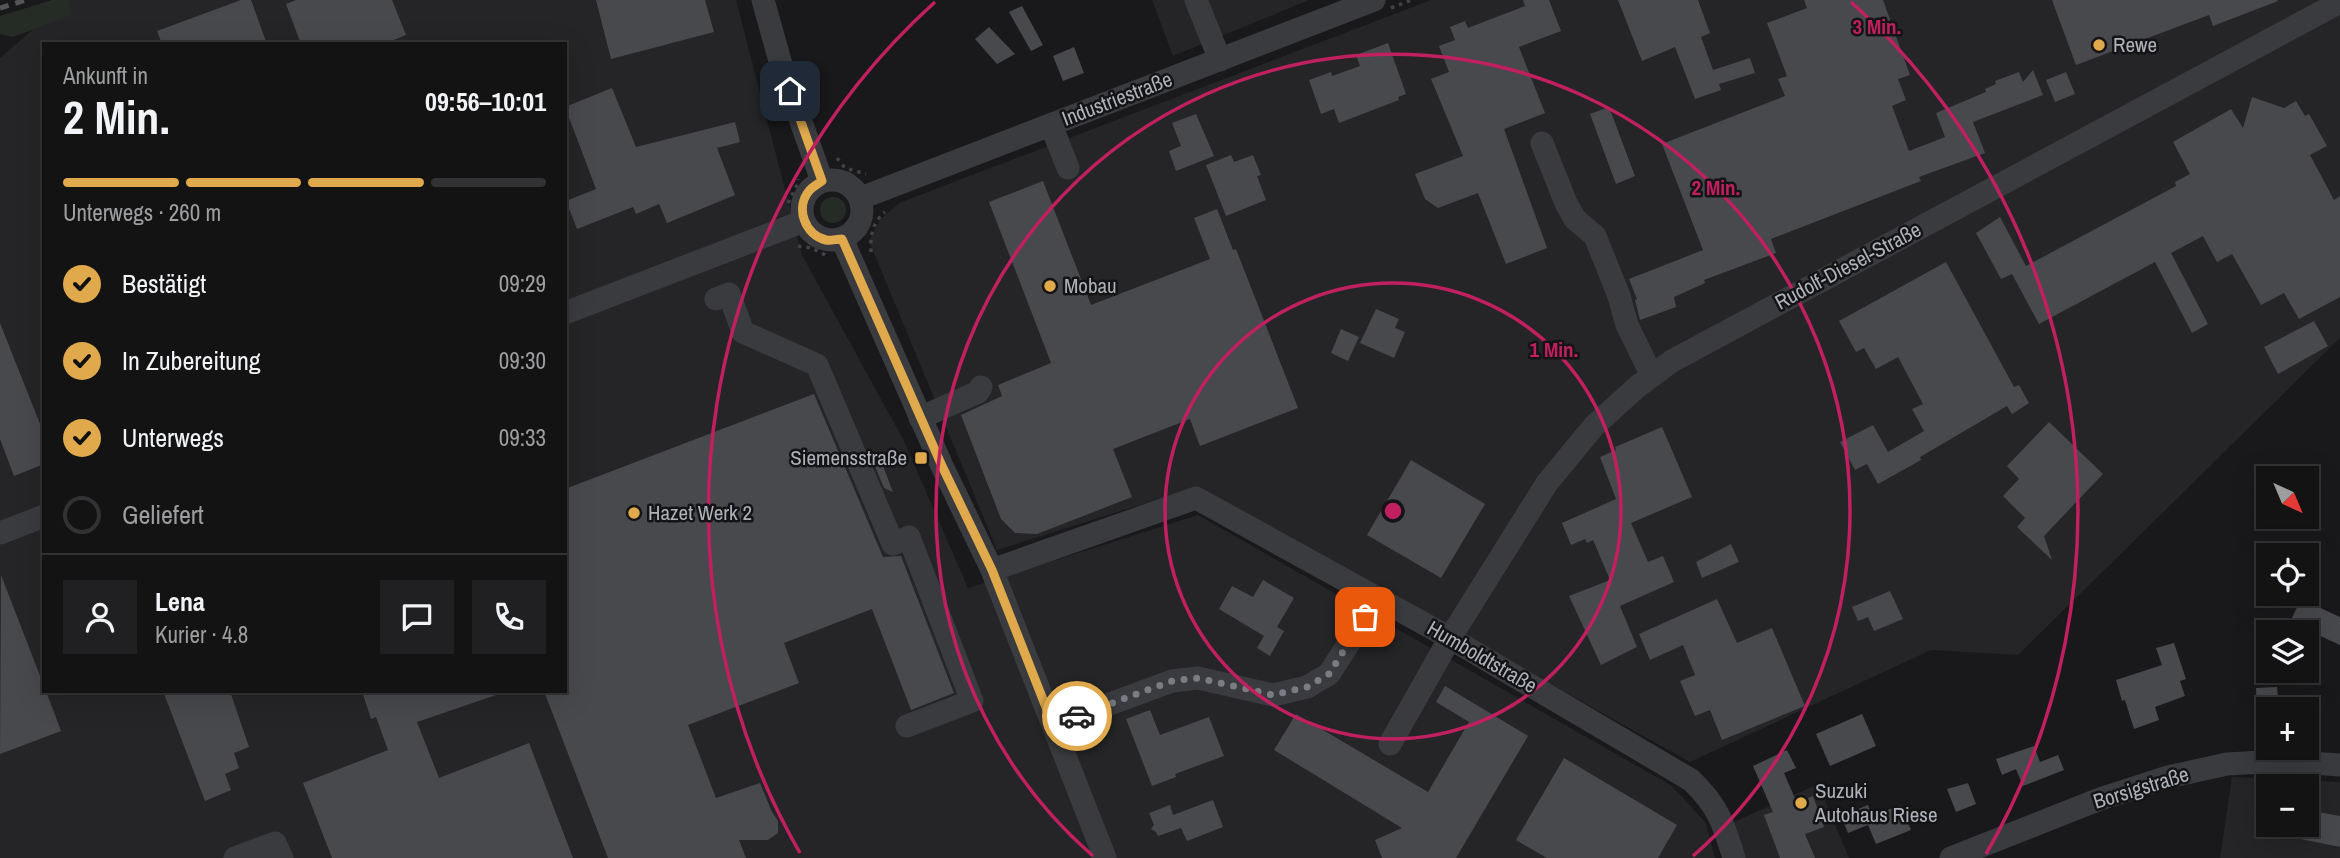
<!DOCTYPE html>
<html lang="de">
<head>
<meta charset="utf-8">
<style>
  body { margin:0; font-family:"Archivo Narrow",sans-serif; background:#202022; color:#f1f3f6; height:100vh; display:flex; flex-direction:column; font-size:26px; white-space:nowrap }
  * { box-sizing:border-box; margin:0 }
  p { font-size:23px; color:#9d9ea0 }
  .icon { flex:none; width:38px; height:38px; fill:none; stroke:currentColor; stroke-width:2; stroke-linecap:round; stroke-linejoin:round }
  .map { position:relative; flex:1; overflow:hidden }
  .panel { position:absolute; left:42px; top:42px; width:525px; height:651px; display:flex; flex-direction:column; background:#131314; border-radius:0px; box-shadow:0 7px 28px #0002,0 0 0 2px #323234 }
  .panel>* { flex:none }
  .needle { width:46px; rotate:136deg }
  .tools { position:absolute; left:2256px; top:466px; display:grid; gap:14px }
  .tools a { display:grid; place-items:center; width:63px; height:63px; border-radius:0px; background:#131314; box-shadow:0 7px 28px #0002,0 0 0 2px #323234; font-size:35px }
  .pin { position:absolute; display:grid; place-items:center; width:60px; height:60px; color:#fff; margin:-30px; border-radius:14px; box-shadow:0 4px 10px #0006 }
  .courier { position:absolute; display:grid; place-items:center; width:70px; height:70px; margin:-35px; border:5px solid #dfa94c; border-radius:50%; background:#fff; color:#222; box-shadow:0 2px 9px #0007 }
  .summary em { font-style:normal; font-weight:700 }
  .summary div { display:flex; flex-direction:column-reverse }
  .summary { display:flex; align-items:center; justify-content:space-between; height:119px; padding:0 21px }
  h1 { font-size:46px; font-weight:700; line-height:52px }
  .bar { display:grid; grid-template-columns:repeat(4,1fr); gap:10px 7px; align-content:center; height:84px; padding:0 21px }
  .bar i { height:9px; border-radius:5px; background:#323234 }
  .bar .active { background:#dfa94c }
  .bar p { grid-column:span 4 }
  .line { display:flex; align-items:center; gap:18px; padding:0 21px; border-top:2px solid #323234 }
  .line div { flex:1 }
  .round { display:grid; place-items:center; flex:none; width:74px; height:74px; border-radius:0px; background:#202022 }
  ol { padding:0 21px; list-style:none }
  li { display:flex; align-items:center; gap:21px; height:77px }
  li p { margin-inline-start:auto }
  li .icon { padding:7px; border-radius:50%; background:#dfa94c; color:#111; stroke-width:4 }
  li:last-child { color:#9d9ea0 }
  li i { width:38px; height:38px; border:4px solid #323234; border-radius:50% }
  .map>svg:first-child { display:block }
</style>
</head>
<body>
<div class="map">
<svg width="2340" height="858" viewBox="0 0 2340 858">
  <rect width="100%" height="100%" fill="#19191b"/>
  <path fill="#252528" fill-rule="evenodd" d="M67 0H736L802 255 904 441 968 588 1198 515 1672 786 1706 823 1715 858H0V58ZM44 44H565V691H44Z
    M1152 0H1309L1173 56Z
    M1431 0H2340V338L2018 655 1931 650 1690 762 1197 487 997 550 869 241 880 220 899 203Z
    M2232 777 2340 782V858H2220ZM2268 786H2306V824H2268Z
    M1818 784 1849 858H1745L1732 823Z"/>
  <path fill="#252c26" d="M52 0H68L71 15 13 37 0 34V16Z
    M820 210a13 13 0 1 1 26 0a13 13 0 1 1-26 0Z"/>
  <path fill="#48494d" d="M241 0H251L267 44H162L157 31Z
    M296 0H392L406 35 384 44H301L286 4Z
    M596 0H705L714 32 611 59Z
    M1523 0H1549L1561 31 1519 47 1545 113 1504 129 1547 248 1506 264 1478 193 1438 208 1425 199 1415 174 1463 156 1431 79 1449 72 1439 46 1455 40 1450 27 1465 21 1468 28 1525 6Z
    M1618 0H1698L1710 33 1701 37 1713 70 1750 58 1755 73 1719 84 1721 90 1695 99 1675 47 1642 61Z
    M1804 0H1883L1910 75 1898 79 1906 100 1892 106 1909 151 1945 137 1936 113 1986 92 1985 89 1996 84 1995 81 2019 72 2023 82 2033 70 2043 95 1973 122 1985 153 1919 177 1921 181 1771 239 1776 253 1704 280 1705 283 1674 297 1676 307 1640 320 1635 300 1637 299 1629 279 1703 250 1662 144 1785 96 1778 79 1787 76 1767 23 1807 8Z
    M2052 0H2277L2278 1 2213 26 2209 15 2076 65Z
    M1022 6 1043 45 1031 51 1009 12Z
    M989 27 1015 54 997 64 975 39Z
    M1388 43 1406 94 1398 97 1399 100 1339 123 1334 109 1321 114 1309 80 1331 72 1332 76 1360 66 1356 55Z
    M1074 47 1084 73 1063 81 1053 56Z
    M2066 72 2075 94 2055 102 2046 80Z
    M612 88 636 147 735 122 740 142 717 148 735 195 667 223 659 204 636 214 633 207 577 229 566 201 596 189 565 107Z
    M2252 97 2284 108 2296 101 2305 116 2309 114 2327 146 2310 155 2334 200 2340 196V297L2299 319 2284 293 2261 305 2232 254 2217 262 2203 236 2171 253 2208 324 2192 333 2155 262 2039 324 2012 274 2001 279 1976 233 2000 217 2026 266 2176 186 2175 182 2190 174 2173 142 2231 109 2243 128Z
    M1609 107 1635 176 1616 184 1590 114Z
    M1196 114 1214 156 1176 171 1169 151 1181 146 1172 123Z
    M1231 155 1234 162 1253 155 1261 175 1257 176 1266 200 1226 216 1206 165Z
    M1043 181 1091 305 1210 259 1194 218 1217 209 1233 250 1236 249 1298 408 1200 446 1190 419 1113 449 1132 497 1037 534 1015 533 1001 519 961 415 1002 396 998 385 1051 363 989 202Z
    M1946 262 2014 387 2019 385 2029 403 2012 414 2007 406 1920 457 1921 460 1878 484 1867 464 1855 470 1840 442 1873 425 1888 452 1924 431 1912 409 1923 404 1898 357 1876 369 1864 348 1856 352 1839 321Z
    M1376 309 1399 319 1395 328 1405 332 1394 358 1360 343Z
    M2314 321 2328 346 2278 374 2264 347Z
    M0 323 44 434V464L14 476 0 439Z
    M1341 329 1359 337 1348 361 1331 353Z
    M814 394 883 557 901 556 954 693 911 710 872 609 784 643 799 683 688 725 716 798 760 783 772 812 778 821V833L768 840H739L746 858H608L544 691H565V489Z
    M2049 422 2103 474 2044 536 2052 560 2017 527 2025 518 2003 496 2019 479 2007 466Z
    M1662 427 1692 497 1631 523 1648 562 1663 556 1674 582 1620 606 1637 647 1601 665 1569 596 1610 580 1593 540 1587 543 1585 539 1571 545 1562 523 1616 499 1600 457 1616 450 1615 447Z
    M878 453 893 492 884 488 874 464Z
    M1411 460 1485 504 1441 578 1367 535Z
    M1731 544 1739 562 1702 578 1696 562Z
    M1 575 44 686V691H46L61 731 0 754Z
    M1263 580 1294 598 1277 627 1284 631 1270 656 1257 648 1264 636 1219 609 1232 586 1253 597Z
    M1890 591 1903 619 1874 631 1868 617 1858 621 1852 607Z
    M1717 599 1737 643 1772 628 1805 706 1722 740 1710 710 1695 716 1680 681 1695 675 1683 645 1650 660 1639 634Z
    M2301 599 2340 617V645L2290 622Z
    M2174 643 2186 679 2180 681 2185 696 2155 707 2159 720 2134 729 2125 700 2122 701 2116 680 2162 665 2156 648Z
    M1445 686 1528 736 1456 858H1382L1375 840 1402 828 1274 750 1296 714 1428 792 1469 722 1436 702Z
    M2277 687 2279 709H2257L2256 688Z
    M163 691H228L231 694 249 747 234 753 239 768 225 774 231 790 205 801Z
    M362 691H499V694L417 722 439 778 529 743 573 858H332L303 783 388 750 376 717 371 719Z
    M1150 710 1160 735 1209 717 1224 756 1175 774 1176 777 1152 786 1126 719Z
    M1862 714 1876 746 1830 766 1816 734Z
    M2034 746 2040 762 2058 755 2064 770 2023 786 2016 769 2002 775 1996 759Z
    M1787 750 1796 768 1784 773 1797 803 1813 796 1824 827 1805 834 1815 858H1780L1764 815 1773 812 1753 766Z
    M1564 758 1677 825 1658 858H1547L1516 840Z
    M1968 783 1976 804 1956 812 1947 789Z
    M1213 800 1223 827 1187 841 1181 828 1158 836 1156 832 1151 829 1154 825 1149 813 1170 805 1173 815Z
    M1868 805 1872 816 1901 805 1911 830 1876 844 1868 825 1848 833 1841 816Z
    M2312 811 2340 816V847L2266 832V824H2306V815L2311 816Z"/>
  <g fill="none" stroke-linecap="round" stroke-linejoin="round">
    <path stroke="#404246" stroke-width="3.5" stroke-dasharray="3.5 5" stroke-linecap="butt" d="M1391 8 1412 0
      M837 158 845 168 866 174
      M788 203 798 183V179
      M798 246 812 248 827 256
      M871 252C870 236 872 223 885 212"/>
    <path stroke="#3a3b3f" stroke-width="23" d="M763 0 782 68 822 181
      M1196 0 1220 60
      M1051 125 1068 168
      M1542 143 1566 203 1575 219 1595 236 1619 296 1627 325 1652 376
      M802 210a30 30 0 1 1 60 0a30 30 0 1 1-60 0Z
      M861 198 1374 0
      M842 239 942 466 992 570 1105 858
      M716 299 729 294 743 332 817 365 893 544 909 537 972 701 907 726
      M565 313 804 221
      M920 418 978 392 981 387
      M0 533 44 516
      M992 570 1196 498 1450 638 1691 780C1718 806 1723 822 1734 858
      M1053 725 1172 681 1198 678 1273 695 1307 687 1329 674 1378 598
      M1390 744 1450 638 1547 483 1594 426 1637 387 1672 361 2340 2
      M235 858 275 843 282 858
      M1951 858 2100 799 2168 777 2227 764 2281 761 2340 765"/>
    <path stroke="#54555a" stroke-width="5" stroke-dasharray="9 7" stroke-linecap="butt" d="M0 8 26 0"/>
  </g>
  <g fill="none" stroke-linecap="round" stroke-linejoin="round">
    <path stroke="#797c82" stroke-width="7" stroke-dasharray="0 12.6" d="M1077 716 1172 681 1198 678 1273 695 1307 687 1329 674 1365 617"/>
    <path stroke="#dfa94c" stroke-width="9" d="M790 91 822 181C818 184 812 187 809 191 795 208 805 235 826 240 830 241 837 239 842 239L942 466 992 570 1053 725 1077 716"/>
  </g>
  <g fill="none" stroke="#c12060" stroke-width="3.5">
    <circle cx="1393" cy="511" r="228"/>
    <path d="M1093 856A457 457 0 1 1 1693 856"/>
    <path d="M800 853A685 685 0 0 1 935 2M1851 2A685 685 0 0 1 1986 854"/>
  </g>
  <g fill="#dfa94c" stroke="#141416" stroke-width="2.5">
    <circle cx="2099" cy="45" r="7"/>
    <circle cx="1050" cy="286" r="7"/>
    <rect x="914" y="451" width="14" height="14" rx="3.5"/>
    <circle cx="634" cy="513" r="7"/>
    <circle cx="1801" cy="803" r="7"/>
  </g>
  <g text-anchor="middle" stroke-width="5" stroke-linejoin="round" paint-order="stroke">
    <g font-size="21" fill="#adb1b9" stroke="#141416" text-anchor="start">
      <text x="2113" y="52">Rewe</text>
      <text x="1064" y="293">Mobau</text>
      <text x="907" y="465" text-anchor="end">Siemensstraße</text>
      <text x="648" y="520">Hazet Werk 2</text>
      <text x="1815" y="798">Suzuki<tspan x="1815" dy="24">Autohaus Riese</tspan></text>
    </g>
    <g font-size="21" fill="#adb1b9" stroke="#141416">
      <text transform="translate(1117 99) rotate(-21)" y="7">Industriestraße</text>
      <text transform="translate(1848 266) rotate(-28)" y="7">Rudolf-Diesel-Straße</text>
      <text transform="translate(1482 657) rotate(30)" y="7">Humboldtstraße</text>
      <text transform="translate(2141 788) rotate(-17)" y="7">Borsigstraße</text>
    </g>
  </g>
  <circle cx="1393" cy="511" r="10" fill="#c12060" stroke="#141416" stroke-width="3.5"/>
  <g font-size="21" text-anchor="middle" font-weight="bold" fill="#c12060" stroke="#141416" stroke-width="5" stroke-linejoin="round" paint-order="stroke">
    <text x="1877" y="34">3 Min.</text>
    <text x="1716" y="195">2 Min.</text>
    <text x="1554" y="357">1 Min.</text>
  </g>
</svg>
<div class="tools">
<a><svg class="needle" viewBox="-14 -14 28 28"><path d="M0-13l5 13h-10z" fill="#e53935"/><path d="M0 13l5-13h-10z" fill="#9d9ea0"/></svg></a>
<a><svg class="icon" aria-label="locate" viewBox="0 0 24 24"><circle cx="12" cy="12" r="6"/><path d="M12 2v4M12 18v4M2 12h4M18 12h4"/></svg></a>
<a><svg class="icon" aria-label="layers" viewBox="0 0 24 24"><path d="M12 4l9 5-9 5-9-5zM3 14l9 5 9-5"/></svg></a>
<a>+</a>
<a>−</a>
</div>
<div class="pin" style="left:1365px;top:617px;background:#ea580c"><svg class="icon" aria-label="bag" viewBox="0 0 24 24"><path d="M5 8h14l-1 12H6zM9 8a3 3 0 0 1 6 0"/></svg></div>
<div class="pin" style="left:790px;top:91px;background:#1f2937"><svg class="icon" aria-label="home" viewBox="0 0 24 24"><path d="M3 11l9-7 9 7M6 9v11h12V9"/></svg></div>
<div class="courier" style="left:1077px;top:716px"><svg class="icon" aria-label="car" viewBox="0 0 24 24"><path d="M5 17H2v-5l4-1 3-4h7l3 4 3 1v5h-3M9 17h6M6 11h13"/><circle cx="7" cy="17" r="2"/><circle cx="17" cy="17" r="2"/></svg></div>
<section class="panel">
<div class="summary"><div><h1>2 Min.</h1><p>Ankunft in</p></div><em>09:56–10:01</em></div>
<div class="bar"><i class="active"></i><i class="active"></i><i class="active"></i><i></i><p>Unterwegs · 260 m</p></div>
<ol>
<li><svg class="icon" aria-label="check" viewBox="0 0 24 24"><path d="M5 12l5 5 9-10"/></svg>Bestätigt<p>09:29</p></li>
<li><svg class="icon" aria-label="check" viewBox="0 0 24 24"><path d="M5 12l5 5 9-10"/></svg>In Zubereitung<p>09:30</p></li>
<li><svg class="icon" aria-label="check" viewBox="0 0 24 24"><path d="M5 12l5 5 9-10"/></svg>Unterwegs<p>09:33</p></li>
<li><i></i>Geliefert</li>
</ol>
<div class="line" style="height:126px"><a class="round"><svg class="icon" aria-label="person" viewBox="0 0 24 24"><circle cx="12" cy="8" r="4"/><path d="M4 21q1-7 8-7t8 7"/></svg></a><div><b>Lena</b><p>Kurier · 4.8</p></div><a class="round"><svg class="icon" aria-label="chat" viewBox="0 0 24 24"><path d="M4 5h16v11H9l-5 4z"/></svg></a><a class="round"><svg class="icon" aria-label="phone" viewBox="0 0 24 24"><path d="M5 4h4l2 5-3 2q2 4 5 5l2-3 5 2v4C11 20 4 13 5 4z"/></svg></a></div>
</section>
</div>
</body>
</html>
